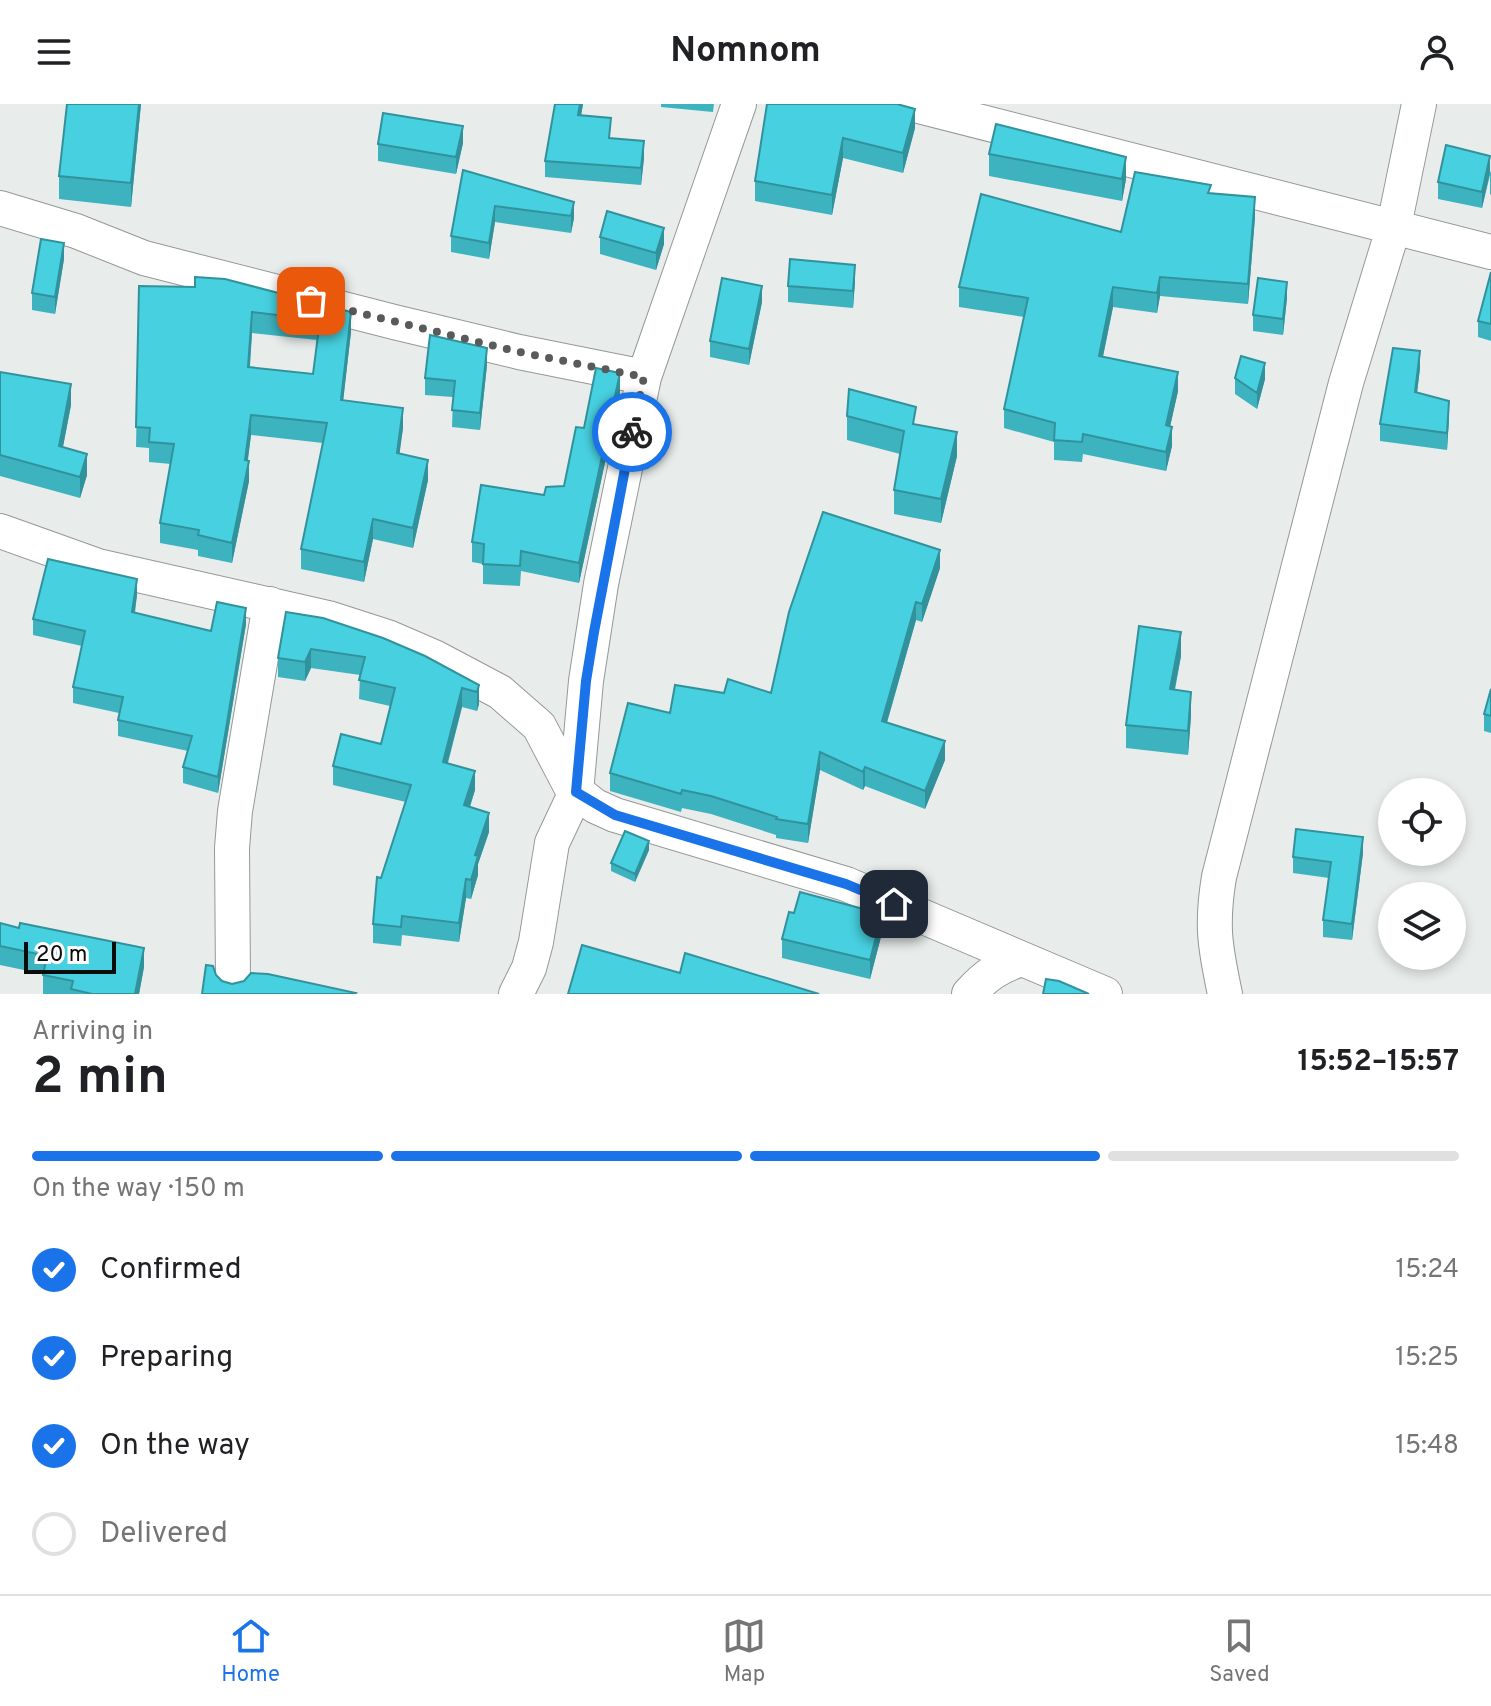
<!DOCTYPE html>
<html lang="en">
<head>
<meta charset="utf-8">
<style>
  body { margin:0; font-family:Overpass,sans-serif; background:#f6f6f6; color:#202124; height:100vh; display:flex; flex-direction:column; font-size:30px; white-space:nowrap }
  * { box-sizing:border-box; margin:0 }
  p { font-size:26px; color:#757577 }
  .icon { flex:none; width:44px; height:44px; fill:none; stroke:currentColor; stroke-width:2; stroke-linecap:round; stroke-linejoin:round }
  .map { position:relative; height:890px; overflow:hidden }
  .drawer { display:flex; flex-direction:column; background:#fff; flex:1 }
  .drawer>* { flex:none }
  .buttons { position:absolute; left:1378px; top:674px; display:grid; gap:16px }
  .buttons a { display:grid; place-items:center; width:88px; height:88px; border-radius:50%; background:#fff; box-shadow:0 4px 12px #0003; font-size:40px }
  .scale { position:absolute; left:24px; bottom:20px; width:92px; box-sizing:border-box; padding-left:8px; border:4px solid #0a0c0b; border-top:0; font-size:22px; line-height:28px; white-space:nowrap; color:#0a0c0b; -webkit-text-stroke:6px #fff; paint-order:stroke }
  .pin { position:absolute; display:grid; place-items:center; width:68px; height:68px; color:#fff; margin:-34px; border-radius:16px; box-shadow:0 4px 12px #0006 }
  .courier { position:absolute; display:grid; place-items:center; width:80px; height:80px; margin:-40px; border:6px solid #1a73e8; border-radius:50%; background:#fff; color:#222; box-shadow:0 2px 10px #0007 }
  .overview em { font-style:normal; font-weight:700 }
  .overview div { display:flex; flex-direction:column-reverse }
  .overview { display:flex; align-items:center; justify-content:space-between; height:136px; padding:0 32px }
  h1 { font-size:52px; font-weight:700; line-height:60px }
  .bar { display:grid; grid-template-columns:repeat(4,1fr); gap:12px 8px; align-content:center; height:96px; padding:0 32px }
  .bar i { height:10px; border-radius:6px; background:#e0e0e0 }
  .bar .active { background:#1a73e8 }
  .bar p { grid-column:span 4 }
  ol { padding:0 32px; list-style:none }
  li { display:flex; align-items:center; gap:24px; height:88px }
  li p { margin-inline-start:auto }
  li .icon { padding:8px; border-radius:50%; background:#1a73e8; color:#fff; stroke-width:4 }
  li:last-child { color:#757577 }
  li i { width:44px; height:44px; border:4px solid #e0e0e0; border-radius:50% }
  header { display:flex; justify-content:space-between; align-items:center; height:104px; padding:0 32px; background:#fff; font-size:36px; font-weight:700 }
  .dock { display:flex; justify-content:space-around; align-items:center; height:112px; border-top:2px solid #e0e0e0; background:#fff; font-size:22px; color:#757577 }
  .dock a { display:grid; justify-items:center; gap:4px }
  .dock .active { color:#1a73e8 }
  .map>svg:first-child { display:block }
</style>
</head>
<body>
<header><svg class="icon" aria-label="menu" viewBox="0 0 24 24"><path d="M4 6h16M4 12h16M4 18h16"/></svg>Nomnom<svg class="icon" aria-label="person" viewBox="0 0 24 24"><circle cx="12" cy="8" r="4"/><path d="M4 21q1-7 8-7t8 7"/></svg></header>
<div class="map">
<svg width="1491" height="890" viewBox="0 0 1491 890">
  <rect width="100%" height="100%" fill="#e8edeb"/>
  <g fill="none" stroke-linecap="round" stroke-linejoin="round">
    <defs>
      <path id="street" d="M911 0 1491 148
        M0 104 76 127 144 154 394 218 519 248 644 273
        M0 427 98 462 328 514 390 534 434 553 500 588 539 622 571 683 595 702 615 711 846 780 1105 890
        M233 878 232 744 235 707 270 500
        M516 890 529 864 536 838 552 739 576 688 586 577 601 480 644 273 739 0
        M969 890C985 872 999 862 1022 855
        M1225 890C1215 843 1211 821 1219 773L1346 279 1394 122 1419 0"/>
    </defs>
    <use href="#street" stroke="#949897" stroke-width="36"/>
    <use href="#street" stroke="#fff" stroke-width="34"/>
  </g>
  <path fill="#3db3c0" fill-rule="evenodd" d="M141 0 131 103 59 95V72Z
    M555 0H583L581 12 610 34 644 54 641 81 545 73V57Z
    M661 0H714L713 8 661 3Z
    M767 0 915 24 903 69 843 54 832 111 755 97V77Z
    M463 39 456 70 378 57V40Z
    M989 50 1126 75 1122 97 989 72Z
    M463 66 574 114 571 129 495 118 489 155 451 148V132Z
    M1491 67V91L1490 90V71L1482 104 1438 95V78L1490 69Z
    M1211 90 1255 113 1248 200 1160 192 1157 209 1113 203 1103 253 1178 287 1170 322 1172 342 1166 367 1083 350 1082 358 1054 356V338L1004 324V305L1024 213 959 203V183L1121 128Z
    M600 133 664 140 656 166 600 150Z
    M64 155 55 210 32 206V189Z
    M1491 168V237L1478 233V217Z
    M195 173 351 228 343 296 403 324 399 349 428 376 413 444 373 435 364 478 301 465V445L323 339 251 331 248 356 249 377 232 459 198 452V446L160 439V419L171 360 149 358V344L136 343 139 182 195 183ZM252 229 317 236 313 270 250 263Z
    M855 177 853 204 788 198V182Z
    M1287 194 1283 231 1253 227V211Z
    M762 198 749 261 710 253V237Z
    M487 261 480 326 452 323 453 293 425 291V274Z
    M1420 264 1417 289 1449 313 1447 346 1380 337V320Z
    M0 268 71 301 63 343 87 371 80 394 0 372Z
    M1235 274 1265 275 1257 305 1235 290Z
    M620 289 579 479 521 467 520 482 483 480V460L472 458V438L544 391 564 382 584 324Z
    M847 312 916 321 957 352 941 419 894 410V386L900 350 847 336Z
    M940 464 922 518 916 516 887 619 945 656 925 705 865 682 863 686 820 666 808 739 776 734V731L711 710 682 704 681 708 610 687V669L670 609 724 589H771Z
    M137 491 135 509 211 527 246 520 218 689 183 679V663L188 647 118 632V616L119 609 73 599V583L82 542 33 531V515Z
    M286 508 479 581V600L477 607 462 603 448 659 475 686 470 703 489 728 478 760V771L471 795 466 794 459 838 402 831 401 842 373 839V820L381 774 406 698 333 681V662L381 640 390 602 359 595 360 571 311 564 305 577 278 573V554Z
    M1181 552 1175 586 1191 612 1188 651 1126 644V621Z
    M1491 585V629L1484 627V610Z
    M649 746 635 778 611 767V759Z
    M1363 749 1352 836 1323 833V816L1329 774 1293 769V753Z
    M0 819 144 863 139 890H43V870L0 861Z
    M882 829 870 875 782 854V835Z"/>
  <path fill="#32929c" d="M139 0H141L131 103V79Z
    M580 0H583L578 28V11Z
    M915 5V24L903 69V49Z
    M463 22V39L456 70V53Z
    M843 34V54L832 111V91Z
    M644 37V54L641 81V64Z
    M1490 52V68L1482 104V88Z
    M1126 53V75L1122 97V75Z
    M1255 93V113L1248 200V180Z
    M574 98V114L571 129V112Z
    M495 102V118L489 155V139Z
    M664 124V140L656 166V149Z
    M64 139V155L55 210V193Z
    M855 161V177L853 204V187Z
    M1160 173V192L1157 209V189Z
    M1287 178V194L1283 231V215Z
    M762 182V198L749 261V245Z
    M1113 183V203L1099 271V252Z
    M252 208V229L248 283V263Z
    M351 208V228L341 316V296Z
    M487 244V261L480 326V309Z
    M1420 247V264L1415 305V288Z
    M1265 259V275L1257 305V289Z
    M1178 268V287L1166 341V321Z
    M620 269V289L579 479V459Z
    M71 280V301L59 363V342Z
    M1449 297V313L1447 346V329Z
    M403 304V324L397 369V349Z
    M251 311V331L246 368 249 357V377L232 459V439L245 356Z
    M1172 323V342L1166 367V348Z
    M957 328V352L941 419V395Z
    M87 350V371L80 394V373Z
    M428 356V376L413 444V424Z
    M373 415V435L364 478V458Z
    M940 446V464L922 518V500Z
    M137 475V491L132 524V508Z
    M916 498V516L882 635V617Z
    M246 504V520L218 689V673Z
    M1181 528V552L1170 608V585Z
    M311 545V564L305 577V558Z
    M479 581V600L477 607V588Z
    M462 584V603L443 676V658Z
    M1191 588V612L1188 651V627Z
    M945 637V656L925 705V687Z
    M820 648V666L808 739V720Z
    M865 663V682L863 686V668Z
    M475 667V686L464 720V701Z
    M489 709V728L478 760V771L471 795V776L475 751Z
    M1363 733V749L1352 836V820Z
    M649 737V746L635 778V770Z
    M466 775V794L459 838V819Z
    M882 810V829L870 875V856Z
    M144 844V863L139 890H135Z"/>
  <path fill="#47d0df" stroke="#32929c" stroke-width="2" fill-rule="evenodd" d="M67 0H139L131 79 59 72Z
    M555 0H580L578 11 611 14 609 34 644 37 641 64 545 57Z
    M767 0H897L915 5 903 49 843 34 832 91 755 77Z
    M383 9 463 22 456 53 378 40Z
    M996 20 1126 53 1122 75 989 50Z
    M1446 41 1490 52 1482 88 1438 78Z
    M463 66 574 98 571 112 495 102 489 139 451 132Z
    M1135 68 1211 81 1208 89 1255 93 1248 180 1160 173 1157 189 1113 183 1099 252 1178 268 1166 321 1172 323 1166 348 1083 330 1082 338 1054 336 1055 319 1004 305 1028 194 959 183 981 90 1121 128Z
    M607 107 664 124 656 149 600 133Z
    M41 135 64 139 55 193 32 189Z
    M790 155 855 161 853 187 788 182Z
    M1491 168V220L1478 217Z
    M195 173 225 175 351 208 341 296 403 304 397 349 428 356 413 424 373 415 364 458 301 445 327 319 251 311 245 356 249 357 232 439 198 431 199 426 160 419 174 340 149 338 150 324 136 323 139 182 195 183ZM252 208 320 216 313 270 248 263Z
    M722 174 762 182 749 245 710 237Z
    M1258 174 1287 178 1283 215 1253 211Z
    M430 231 487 244 480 309 452 306 455 277 425 274Z
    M1393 244 1420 247 1415 288 1449 297 1447 329 1380 320Z
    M1241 252 1265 259 1257 289 1235 274Z
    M596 264 620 269 579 459 521 447 520 462 483 460 484 440 472 438 481 381 544 391 546 383 564 382 576 323 584 324Z
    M0 268 71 280 59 342 87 350 80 373 0 351Z
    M849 285 916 303 913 320 957 328 941 395 894 386 904 327 847 312Z
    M823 408 940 446 922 500 916 498 882 617 945 637 925 687 865 663 863 668 820 648 808 720 776 715 777 713 711 692 682 686 681 690 610 669 628 599 670 609 675 581 724 589 728 575 771 589 789 508Z
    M48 455 137 475 132 508 211 527 217 498 246 504 218 673 183 663 192 632 118 616 123 593 73 583 85 527 33 515Z
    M286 508 323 514 383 534 425 552 479 581 477 588 462 584 443 658 475 667 464 701 489 709 475 751 478 752 471 776 466 775 459 819 402 812 401 823 373 820 377 773 381 774 411 681 333 662 341 630 381 640 395 584 359 576 365 553 311 545 305 558 278 554Z
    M1139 522 1181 528 1170 585 1191 588 1188 627 1126 621Z
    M1491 585V612L1484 610Z
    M1296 725 1363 733 1352 820 1323 816 1331 758 1293 753Z
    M625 727 649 737 635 770 611 759Z
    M800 788 882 810 870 856 782 835 789 808 794 809Z
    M0 819 19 824 20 819 144 844 135 890H92L71 885 73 877 43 871 47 852 0 842Z
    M582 841 680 869 685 849 819 890H568Z
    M206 861 213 862 216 871 222 877 232 880 244 877 251 869 268 870 356 889 355 890H202Z
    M1046 875 1059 877 1089 890H1043Z"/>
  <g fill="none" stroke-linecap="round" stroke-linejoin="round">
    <path stroke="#585b59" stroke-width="8" stroke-dasharray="0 14.4" d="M311 197 519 248 644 273 632 328"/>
    <path stroke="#1a73e8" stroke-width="10" d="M632 328 594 528 586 577 576 688 615 711 846 780 894 800"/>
  </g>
</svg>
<div class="buttons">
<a><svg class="icon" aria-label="locate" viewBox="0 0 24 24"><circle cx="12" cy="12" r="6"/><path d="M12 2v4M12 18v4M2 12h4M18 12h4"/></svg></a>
<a><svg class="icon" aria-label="layers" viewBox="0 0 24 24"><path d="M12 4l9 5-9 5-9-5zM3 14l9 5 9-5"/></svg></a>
</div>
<div class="scale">20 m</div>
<div class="pin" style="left:311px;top:197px;background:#ea580c"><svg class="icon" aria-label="bag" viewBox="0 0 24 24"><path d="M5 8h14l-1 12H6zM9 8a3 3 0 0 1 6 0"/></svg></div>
<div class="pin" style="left:894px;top:800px;background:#1f2937"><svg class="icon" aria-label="home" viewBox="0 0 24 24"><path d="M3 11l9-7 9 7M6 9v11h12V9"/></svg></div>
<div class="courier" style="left:632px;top:328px"><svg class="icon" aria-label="bike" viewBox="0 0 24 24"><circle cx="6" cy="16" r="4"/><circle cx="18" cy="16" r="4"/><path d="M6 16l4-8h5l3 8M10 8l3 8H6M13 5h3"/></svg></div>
</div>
<section class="drawer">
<div class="overview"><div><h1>2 min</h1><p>Arriving in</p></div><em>15:52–15:57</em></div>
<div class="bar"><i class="active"></i><i class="active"></i><i class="active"></i><i></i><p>On the way · 150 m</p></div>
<ol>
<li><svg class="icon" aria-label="check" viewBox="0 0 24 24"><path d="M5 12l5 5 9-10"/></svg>Confirmed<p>15:24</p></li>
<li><svg class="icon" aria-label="check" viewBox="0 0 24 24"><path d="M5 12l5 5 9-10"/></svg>Preparing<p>15:25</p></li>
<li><svg class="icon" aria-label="check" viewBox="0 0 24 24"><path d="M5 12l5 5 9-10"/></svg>On the way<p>15:48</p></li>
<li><i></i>Delivered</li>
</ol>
</section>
<nav class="dock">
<a class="active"><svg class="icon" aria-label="home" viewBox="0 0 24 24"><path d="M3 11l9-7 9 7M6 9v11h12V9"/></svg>Home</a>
<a><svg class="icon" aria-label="map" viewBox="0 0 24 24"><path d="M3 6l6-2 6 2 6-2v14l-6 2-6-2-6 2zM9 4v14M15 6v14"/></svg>Map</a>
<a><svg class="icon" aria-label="saved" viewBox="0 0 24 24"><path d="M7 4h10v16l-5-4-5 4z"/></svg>Saved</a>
</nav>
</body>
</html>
